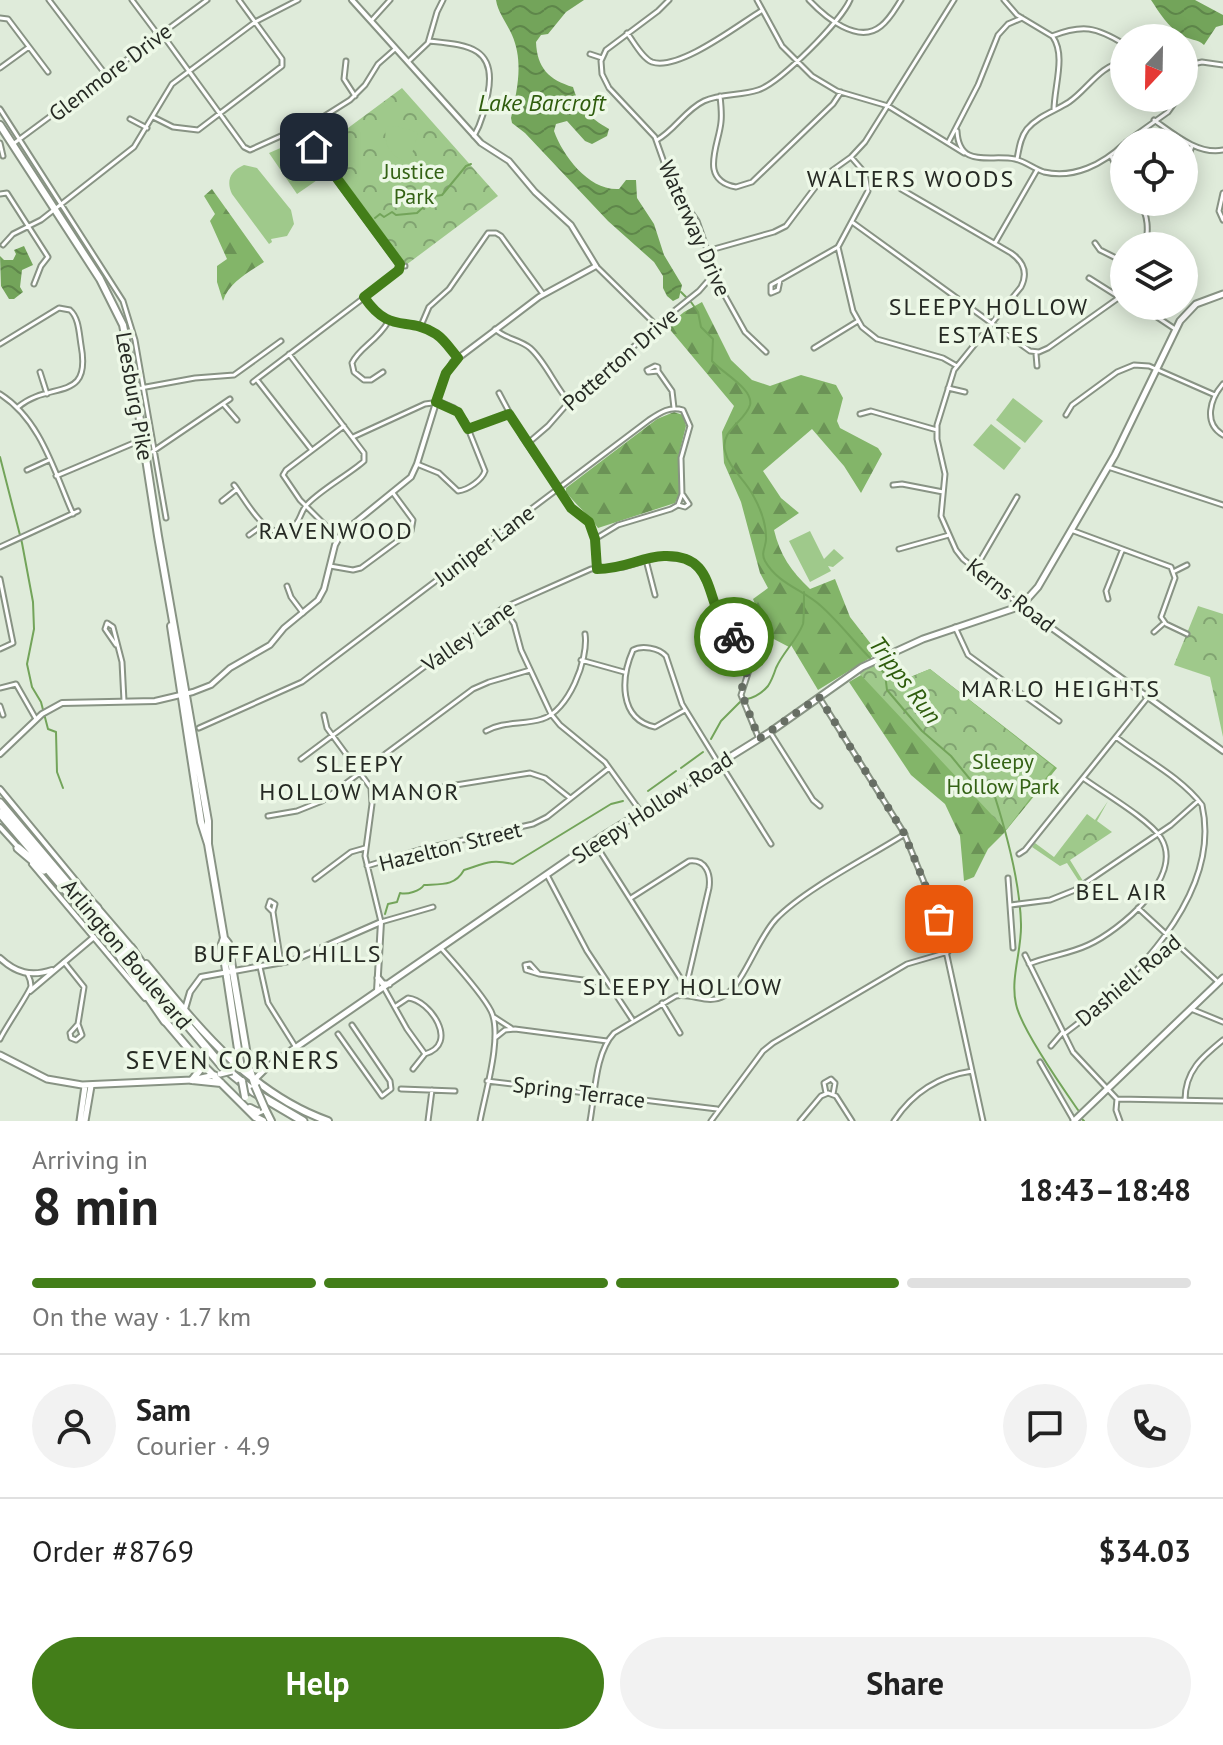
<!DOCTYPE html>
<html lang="en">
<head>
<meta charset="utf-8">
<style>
  body { margin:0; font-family:"PT Sans",sans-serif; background:#f2f2f2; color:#222; height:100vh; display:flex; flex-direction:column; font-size:30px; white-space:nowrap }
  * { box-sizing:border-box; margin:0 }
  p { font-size:26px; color:#767676 }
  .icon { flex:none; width:44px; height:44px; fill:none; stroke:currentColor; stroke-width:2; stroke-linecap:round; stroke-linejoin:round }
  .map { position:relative; height:1121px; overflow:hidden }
  .details { display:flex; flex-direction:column; background:#fff; flex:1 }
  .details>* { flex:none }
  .needle { width:52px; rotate:202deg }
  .fabs { position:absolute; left:1110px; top:24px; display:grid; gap:16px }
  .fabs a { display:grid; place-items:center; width:88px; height:88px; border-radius:50%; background:#fff; box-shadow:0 4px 20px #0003; font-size:40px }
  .pin { position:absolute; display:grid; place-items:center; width:68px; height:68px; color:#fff; margin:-34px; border-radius:16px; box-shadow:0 4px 12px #0006 }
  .courier { position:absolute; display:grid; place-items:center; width:80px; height:80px; margin:-40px; border:6px solid #437e19; border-radius:50%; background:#fff; color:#222; box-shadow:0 2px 10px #0007 }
  .summary em { font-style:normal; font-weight:700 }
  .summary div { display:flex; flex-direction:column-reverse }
  .summary { display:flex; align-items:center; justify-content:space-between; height:136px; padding:0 32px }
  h1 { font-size:52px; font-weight:700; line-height:60px }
  .bar { display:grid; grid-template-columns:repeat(4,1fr); gap:12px 8px; align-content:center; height:96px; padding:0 32px }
  .bar i { height:10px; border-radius:6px; background:#e0e0e0 }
  .bar .active { background:#437e19 }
  .bar p { grid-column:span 4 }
  .line { display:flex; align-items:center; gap:20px; padding:0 32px; border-top:2px solid #e0e0e0 }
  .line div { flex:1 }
  .round { display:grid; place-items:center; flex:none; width:84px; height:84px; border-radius:42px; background:#f2f2f2 }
  .cta { display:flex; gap:16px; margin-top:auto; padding:16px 32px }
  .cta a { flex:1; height:92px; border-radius:48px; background:#437e19; color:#fff; font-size:32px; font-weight:700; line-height:92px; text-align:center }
  .cta a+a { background:#f2f2f2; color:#222 }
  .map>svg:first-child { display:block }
</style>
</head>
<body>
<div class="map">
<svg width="1223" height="1121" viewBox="0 0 1223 1121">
  <defs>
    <pattern id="forest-firs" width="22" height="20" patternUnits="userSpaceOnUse" patternTransform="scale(2)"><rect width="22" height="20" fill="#83b569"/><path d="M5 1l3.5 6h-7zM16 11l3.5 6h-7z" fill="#6b9356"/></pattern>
    <pattern id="park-crowns" width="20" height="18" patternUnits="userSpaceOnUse" patternTransform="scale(2)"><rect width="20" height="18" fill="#9fc98b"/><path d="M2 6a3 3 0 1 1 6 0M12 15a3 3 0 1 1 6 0" fill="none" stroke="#81a371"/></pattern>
    <pattern id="water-waves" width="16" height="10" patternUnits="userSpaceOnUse" patternTransform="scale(2)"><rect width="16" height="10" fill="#73a45a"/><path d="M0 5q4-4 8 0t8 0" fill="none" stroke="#5e864a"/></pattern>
  </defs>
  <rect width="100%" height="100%" fill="#dfebda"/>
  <path fill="url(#forest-firs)" d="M212 189 264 262C248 273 229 282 223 301L217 282V266L227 259 210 221 215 214 204 196Z
    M702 302 731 360 752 380 770 386 801 375 836 385 843 398 837 421 840 428 878 448 882 454 861 493 844 466 812 429 763 471 781 498 799 513 774 530C780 555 791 571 810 589L835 579 850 617 878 653 818 690 791 645 789 647 768 636 753 599 768 588 760 573 741 502 724 463 722 432 734 406 667 326 684 312Z
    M674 412 683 415 686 426 678 458 680 493 675 503 598 528C589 515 576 505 566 492V488L657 419Z
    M892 657 903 680 930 669 1057 768 1004 833 988 849 974 877 964 881 960 836 945 804 911 775 849 682Z"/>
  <path fill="url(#park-crowns)" d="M402 88 498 196 406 265 321 148Z
    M1198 606 1223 614V737L1210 677 1174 665Z
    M891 657 903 680 930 669 1054 767 1006 830 859 673Z
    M1108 801 1097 821 1112 832 1070 860 1083 881 1080 883 1067 863 1060 866 1032 847 1035 843 1054 857 1087 814 1095 820Z"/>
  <path fill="#9fc98b" d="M395 126 417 132 418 134 409 163C391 158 383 145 386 127Z
    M292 143 301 146 323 171V176L297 194 269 153Z
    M244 165 257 168 291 210 294 224 287 236 271 239 272 242 269 244 232 194C226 181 230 171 244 165Z
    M1013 398 1043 421 1025 443 996 420Z
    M991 424 1021 448 1004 470 973 445Z
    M810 531 824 559 834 549 844 558 833 567 828 566 831 571 810 582 789 541Z"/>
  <path fill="url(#water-waves)" d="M496 0H584L566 12 548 34 541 35 536 42C537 68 549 80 573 87 580 110 589 117 609 129L607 136 592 144 585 141 567 121 556 124 554 131C563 156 589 191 619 189L626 180H636L637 198 654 224 664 255 682 285 679 298 673 301 667 296 663 288V276L654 262 608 221 525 133 512 123 511 118C517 91 524 62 512 35 507 23 498 13 496 0Z
    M1151 0H1195L1223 15V25L1216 27 1204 45C1198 39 1189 40 1181 35 1168 27 1159 12 1151 0Z
    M24 246 33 265 22 270 20 287 23 292 14 299H9L1 286 0 256 4 260H13L16 254 14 250Z"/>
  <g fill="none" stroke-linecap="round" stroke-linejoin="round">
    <path stroke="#73a45a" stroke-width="2" d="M375 218 380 214 384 217 392 212 396 215 417 213C423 206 431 205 436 196L442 195 466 166 471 164
      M681 292 687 298
      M691 302 698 312 701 327 713 339 712 361C721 372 754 389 750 405 745 422 720 430 725 451 729 469 746 480 754 497 760 508 766 524 766 537 767 546 760 552 765 561 778 584 802 589 821 606 839 622 854 642 871 659
      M0 457 22 543 33 602 34 629 27 664 32 687 41 702 48 729 56 732 57 772 63 788
      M876 664 885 674 887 690 922 731 951 756 978 789 995 797C1007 835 1020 883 1021 924 1022 950 1010 978 1016 1004 1021 1029 1062 1087 1078 1110
      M747 699C756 697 762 693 768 686 772 680 774 674 776 668 783 652 797 640 803 624 804 619 804 598 804 592
      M711 739 721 721 740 702
      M681 768 703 752
      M648 791 676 771
      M385 914 388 904 397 902 400 893C407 895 420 891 424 885 442 884 455 886 464 870 486 863 491 859 513 864L611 804 623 801
      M1082 1119 1084 1121"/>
    <defs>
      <path id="minor" d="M49 0 106 75
        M132 0 159 36
        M669 0 658 11 606 50 601 61 602 74 609 88 655 137 672 185 697 221 720 287 745 332 766 352
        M757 0 782 46 812 76 837 91 888 106 964 153
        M809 0C825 17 858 45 881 26 890 19 895 9 901 0
        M1004 0 1017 15 1052 36C1083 24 1096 27 1124 44
        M0 18 8 19 48 72
        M371 21 390 0
        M627 33C634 42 642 58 652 62 679 71 738 25 761 11
        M162 34 244 147 250 150 323 117 350 100 365 85 378 64 395 49
        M1053 37C1066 56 1054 87 1054 110
        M429 41C466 45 497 46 488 93 485 108 482 122 474 136
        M590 54 602 58
        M346 61 344 79 355 96
        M408 62 428 43 437 12 443 0
        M1184 66 1202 62 1223 65
        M0 68 29 47
        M720 96C721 105 722 114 721 122 719 145 698 180 736 187L752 182 833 104 841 92
        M0 109 123 301 135 340 166 518
        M153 117 173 127 198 130 282 66V59L239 0
        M130 119 147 128
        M1154 120C1174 134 1198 155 1223 150
        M298 128 400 266
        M957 131C959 169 990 154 1015 159 1025 161 1034 169 1044 172 1074 179 1103 164 1124 144
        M657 140C675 130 685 110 704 101 721 93 741 96 758 90 780 83 841 21 850 0
        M1126 142 1168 112 1178 98
        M0 143 3 156
        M948 143 978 85 998 35 1008 24 1022 18
        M13 144 207 0
        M1111 156 1124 183
        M1017 159C1019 149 1020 138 1027 129 1038 116 1055 111 1069 102 1088 89 1100 65 1124 62
        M1184 169 1192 146
        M901 189 1011 253C1024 262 1028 273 1021 287L954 370 937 425V439L945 474 941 516 956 550 963 559 1021 606
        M1223 193 1219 211 1223 220
        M0 194 7 193 48 257 41 266 34 284
        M1139 202C1149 215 1148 231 1146 246
        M1145 211 1157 202
        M852 222 1030 351 1039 352 1048 348 1124 294
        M995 243 1037 170
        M1095 243 1100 250 1124 262
        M3 245 13 234 41 220 134 147 172 84 255 22 298 0
        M838 247 853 311 862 327 877 339 943 358 957 366
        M707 251 774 232 786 226 823 177 851 157 865 142 954 0
        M596 266 656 325
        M1089 278 1119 297
        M780 280 838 247 868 191 865 173 851 157
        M780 280 778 290 771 293V285Z
        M364 297C393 338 405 314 435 333 445 339 450 349 457 357
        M1149 306 1157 317 1175 329
        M420 328 429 307 449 289 488 233H496L501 236 543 294
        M495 329C505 339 519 339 530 348 545 361 555 386 569 402
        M0 344 59 308 70 310C79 318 79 333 81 345 92 404 50 380 18 407
        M814 348 858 321
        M1036 354 1037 366
        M658 371V367L655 366 647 370 648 372 658 371 672 391 674 408
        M40 372 47 394
        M383 372 371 380H364L354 372 352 363C359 348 377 341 388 322
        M257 380 311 449
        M253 382 390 278 400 266H405
        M1223 384C1210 399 1203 423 1223 435
        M948 388 965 392
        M135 389 195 378 234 375 281 341
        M499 393 523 438 571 508 589 522 595 539 597 569
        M0 394C41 420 54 471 73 514
        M224 405 237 420
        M860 414 871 411 937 430
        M1066 415 1072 405 1117 372 1134 365 1149 366 1215 395
        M468 429 509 414
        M353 437 425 404 440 402 454 408 465 421 485 471C482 480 468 490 458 491L439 473 417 464
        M527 444 548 426 569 402 605 374 653 328 699 291 713 275
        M146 456 230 399
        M1108 467 1223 505
        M27 470 49 460
        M56 476 141 440
        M234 485C246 500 268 546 292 528 300 522 300 514 305 507 315 493 350 474 364 461V453L289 354
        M893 485 902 484 943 492
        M222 501 237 489
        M678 505 685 507 689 504 683 495
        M1071 530 1171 567 1175 578 1161 617 1166 624 1187 634
        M249 535 264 524
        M338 538 300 500 283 475 286 470 344 426
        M0 547 78 511
        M899 549 949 535
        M646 560 655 595
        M330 566 353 570 361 568 411 531 413 520 393 493
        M975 569 1017 497
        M1175 571 1187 565
        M0 579 13 643 0 649
        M287 586 291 597 303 613
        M1108 599 1106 591 1122 551
        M503 608 514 624 521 650 551 714 560 725 605 762 641 812
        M955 627 968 655 1059 721
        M1154 632 1163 624
        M116 645 105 629 107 623 113 627 122 662 124 701
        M581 660 624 672
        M0 688 16 684 36 719
        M819 697 904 833 939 919 983 1121
        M0 706 3 715
        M685 710 655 727C618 719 621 677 633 650 642 645 659 648 666 656L682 704 719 764
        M324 715 327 728 371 788 372 804 365 856 381 922 433 907
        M199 728 302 682 649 420C661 412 670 406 683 410L690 426 681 458 682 494 678 505 671 509 618 525 595 539
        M486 731C503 721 524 725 542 719 568 712 589 659 585 634
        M770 732 813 800 820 806
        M301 759 503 608 591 569 624 567 659 557 689 559 702 573 725 626 750 654 751 664 741 695 759 739
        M720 763 771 844
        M431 789 530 773 545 778 570 798
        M268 816 297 811 322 801 473 689 489 682 530 670
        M594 842 686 987V995
        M1019 854 1025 850 1148 697
        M367 866 419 850 533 824 547 817 609 768
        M547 875 587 951 632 1019
        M1008 878 1013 948
        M315 879 351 852 365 848
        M631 898 689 861C706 859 711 874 709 888L686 987
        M270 901 275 904 273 912 268 907Z
        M1011 905 1050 900 1075 890 1171 825 1198 801
        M1138 908 1218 982
        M273 912 281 963
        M441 948C455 964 482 993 491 1011 503 1035 485 1094 480 1121
        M1025 955 1073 1052 1117 1099
        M64 962 84 987 78 1024 82 1035 76 1040 71 1038 70 1033 78 1024
        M530 964 539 974 526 970 525 965Z
        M1029 964C1048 956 1069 954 1088 945 1119 931 1185 877 1161 838 1149 819 1102 792 1083 778
        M260 967 268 1003 295 1046
        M539 974 598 982 606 980
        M384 988 407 1029 425 1054C460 1044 430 1000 408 998L396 1006
        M662 1003 680 1033
        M1191 1009 1223 1022
        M494 1017 511 1028
        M338 1034 382 1096 391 1089 390 1081 352 1025
        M1064 1034C1126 988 1223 897 1202 805 1181 777 1143 758 1116 737
        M495 1038 505 1030 515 1029 607 1041
        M0 1039C5 1028 30 992 31 986 31 980 30 979 27 973
        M1051 1046 1063 1032
        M1040 1062 1074 1121
        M413 1069 425 1054
        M487 1081 717 1109
        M401 1089 455 1091
        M826 1093 824 1083 831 1079 835 1083 833 1094
        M1117 1099 1223 1101
        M1117 1099 1116 1110 1120 1121
        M1185 1100C1185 1071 1202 1057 1223 1040
        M428 1121 432 1090
        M590 1121C595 1094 595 1053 614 1033L676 996C693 993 708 1005 724 996 744 984 757 939 776 919 805 889 867 858 905 834
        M711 1121 763 1051 773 1043 907 964 948 952
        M800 1121 821 1096 828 1093 836 1096 852 1121
        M894 1121C913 1092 939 1076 972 1071"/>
      <path id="tertiary" d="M1021 606 1223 751
        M0 754 42 714 62 703 155 701 193 692 211 685 230 668 270 645 284 628 318 600 324 589 335 545 341 534 411 477 417 464 443 380 453 362 539 297 596 266 571 225 535 192 509 161 481 143 352 0
        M0 789 90 898
        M0 827 19 848
        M32 864 145 998
        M0 958C16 973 31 977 52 970
        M30 991 94 937
        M185 1009 190 992 201 977 294 960 381 922 377 991"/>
      <path id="secondary" d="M378 978 383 984H389
        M0 1055 47 1079 82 1085 192 1080 215 1075
        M254 1080 266 1068 601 837 770 732 862 667 923 639 1021 606 1038 587 1115 455 1180 321 1196 304 1223 294
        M80 1121 85 1086
        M85 1121 91 1086
        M1074 1121 1223 978"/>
      <path id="primary" d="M0 125 100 279 123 325 133 375 158 536 208 821V844
        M171 626 201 822 208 844 224 938 228 943 249 1067 255 1086
        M97 908 133 950
        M224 938 222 944 241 1069
        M146 964C198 1027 249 1093 328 1121
        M165 1021 199 1061 255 1117 263 1121
        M192 1080 221 1083
        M192 1080 200 1070 199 1061
        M250 1108 258 1112 265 1109 271 1121"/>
      <path id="trunk" d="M0 803 222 1066 254 1092 303 1121
        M0 813 120 954
        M18 848 44 870
        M82 893 97 908
        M131 948 148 973
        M117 952 165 1021"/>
    </defs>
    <use href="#minor" stroke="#889384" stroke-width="7"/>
    <use href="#tertiary" stroke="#889384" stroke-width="8"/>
    <use href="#secondary" stroke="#889384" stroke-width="9"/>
    <use href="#primary" stroke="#889384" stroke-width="10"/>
    <use href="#trunk" stroke="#889384" stroke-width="11"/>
    <use href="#minor" stroke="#fff" stroke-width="3"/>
    <use href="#tertiary" stroke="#fff" stroke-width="4"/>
    <use href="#secondary" stroke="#fff" stroke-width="5"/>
    <use href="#primary" stroke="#fff" stroke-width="6"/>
    <use href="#trunk" stroke="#fff" stroke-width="7"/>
    <defs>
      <path id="secondary-bridge" d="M220 1074 232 1071"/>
      <path id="primary-bridge" d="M242 1081 245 1097
        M255 1086 265 1109"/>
    </defs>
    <use href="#secondary-bridge" stroke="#889384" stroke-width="9" stroke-linecap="butt"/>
    <use href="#primary-bridge" stroke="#889384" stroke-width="10" stroke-linecap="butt"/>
    <use href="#secondary-bridge" stroke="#fff" stroke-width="5"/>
    <use href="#primary-bridge" stroke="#fff" stroke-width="6"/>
  </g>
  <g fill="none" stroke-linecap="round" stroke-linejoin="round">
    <path stroke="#676e64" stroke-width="8" stroke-dasharray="0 14.4" d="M734 637 751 657 741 691 759 739 819 697 904 833 939 919"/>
    <path stroke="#437e19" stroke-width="10" d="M314 147 400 264 399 270 364 297C391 336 406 315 436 334 445 340 451 350 458 358L446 373 436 402 458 412 468 429 509 414 571 508 589 522 595 539 597 569C625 569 640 557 664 556 721 554 702 608 734 637"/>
  </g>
  <g text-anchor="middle" stroke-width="7" stroke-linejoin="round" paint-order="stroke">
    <g font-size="22" fill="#262a24" stroke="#edf8e7">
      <text transform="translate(110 72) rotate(-37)" y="8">Glenmore Drive</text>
      <text transform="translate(695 228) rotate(66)" y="8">Waterway Drive</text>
      <text transform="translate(620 359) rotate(-41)" y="8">Potterton Drive</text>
      <text transform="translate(135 396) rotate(80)" y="8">Leesburg Pike</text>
      <text transform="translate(484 545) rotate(-37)" y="8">Juniper Lane</text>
      <text transform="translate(1011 595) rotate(38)" y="8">Kerns Road</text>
      <text transform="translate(468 636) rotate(-35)" y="8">Valley Lane</text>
      <text transform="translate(652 807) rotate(-33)" y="8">Sleepy Hollow Road</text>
      <text transform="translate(450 846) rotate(-14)" y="8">Hazelton Street</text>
      <text transform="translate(127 954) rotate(50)" y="8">Arlington Boulevard</text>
      <text transform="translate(1128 980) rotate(-40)" y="8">Dashiell Road</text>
      <text transform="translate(579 1092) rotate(7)" y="8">Spring Terrace</text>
    </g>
    <g font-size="22" fill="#346215" stroke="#edf8e7">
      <text x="414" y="179">Justice<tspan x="414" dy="25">Park</tspan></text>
      <text x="1003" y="769">Sleepy<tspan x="1003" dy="25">Hollow Park</tspan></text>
    </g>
    <g font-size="24" font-style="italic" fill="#2e5c0c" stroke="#edf8e7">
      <text x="542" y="111">Lake Barcroft</text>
      <text transform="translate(905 680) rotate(53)" y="8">Tripps Run</text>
    </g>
    <g font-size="24" letter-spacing="2" fill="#262a24" stroke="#edf8e7">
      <text x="911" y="187">WALTERS WOODS</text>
      <text x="989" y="315">SLEEPY HOLLOW<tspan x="989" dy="28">ESTATES</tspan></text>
      <text x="336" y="539">RAVENWOOD</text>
      <text x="1061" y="697">MARLO HEIGHTS</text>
      <text x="360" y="772">SLEEPY<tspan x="360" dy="28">HOLLOW MANOR</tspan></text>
      <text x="1122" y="900">BEL AIR</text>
      <text x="288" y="962">BUFFALO HILLS</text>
      <text x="683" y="995">SLEEPY HOLLOW</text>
    </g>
    <g font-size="26" letter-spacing="2" fill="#262a24" stroke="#edf8e7">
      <text x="233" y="1069">SEVEN CORNERS</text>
    </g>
  </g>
</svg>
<div class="fabs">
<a><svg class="needle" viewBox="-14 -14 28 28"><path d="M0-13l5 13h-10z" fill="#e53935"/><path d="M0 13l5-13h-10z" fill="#767676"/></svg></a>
<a><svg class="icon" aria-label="locate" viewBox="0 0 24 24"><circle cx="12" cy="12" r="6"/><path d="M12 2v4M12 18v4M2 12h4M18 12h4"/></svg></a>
<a><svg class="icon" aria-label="layers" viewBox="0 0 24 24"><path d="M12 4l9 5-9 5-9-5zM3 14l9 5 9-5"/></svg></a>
</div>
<div class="pin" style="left:939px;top:919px;background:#ea580c"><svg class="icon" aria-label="bag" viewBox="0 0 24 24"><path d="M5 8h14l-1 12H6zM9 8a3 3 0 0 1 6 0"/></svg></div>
<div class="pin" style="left:314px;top:147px;background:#1f2937"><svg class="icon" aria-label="home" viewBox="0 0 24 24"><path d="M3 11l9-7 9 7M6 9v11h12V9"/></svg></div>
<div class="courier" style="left:734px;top:637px"><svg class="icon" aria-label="bike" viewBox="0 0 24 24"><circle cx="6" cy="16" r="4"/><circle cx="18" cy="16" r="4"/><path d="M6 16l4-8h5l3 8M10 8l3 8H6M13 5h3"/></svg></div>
</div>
<section class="details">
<div class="summary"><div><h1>8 min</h1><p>Arriving in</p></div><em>18:43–18:48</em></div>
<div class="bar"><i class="active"></i><i class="active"></i><i class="active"></i><i></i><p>On the way · 1.7 km</p></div>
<div class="line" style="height:144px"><a class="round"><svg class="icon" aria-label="person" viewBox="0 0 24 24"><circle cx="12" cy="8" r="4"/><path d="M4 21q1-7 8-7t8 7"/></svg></a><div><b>Sam</b><p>Courier · 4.9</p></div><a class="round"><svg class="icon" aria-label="chat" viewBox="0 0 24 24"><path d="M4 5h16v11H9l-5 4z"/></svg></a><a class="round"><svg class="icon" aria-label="phone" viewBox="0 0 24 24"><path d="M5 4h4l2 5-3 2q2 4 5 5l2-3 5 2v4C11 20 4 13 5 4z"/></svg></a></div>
<div class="line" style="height:104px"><div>Order #8769</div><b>$34.03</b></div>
<div class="cta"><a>Help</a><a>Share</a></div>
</section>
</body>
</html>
